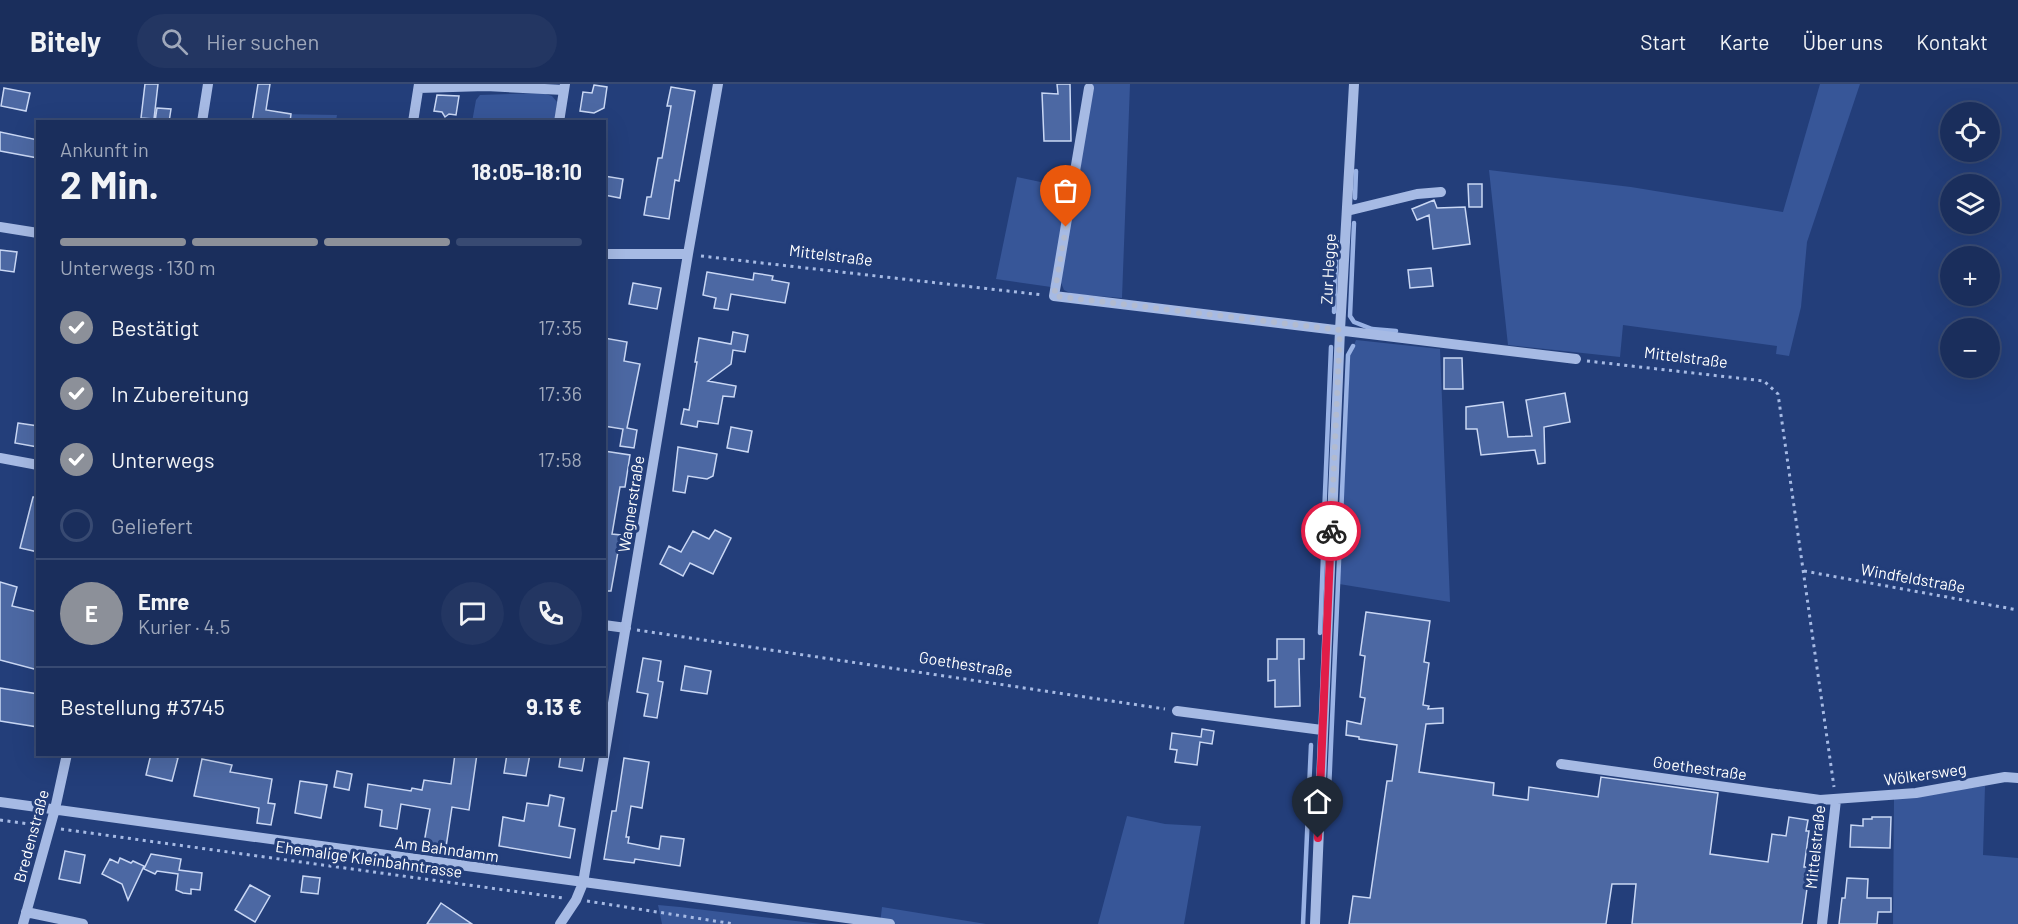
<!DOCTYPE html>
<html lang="de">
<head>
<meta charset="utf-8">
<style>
  body { margin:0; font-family:Barlow,sans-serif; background:#233662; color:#f1f3f6; height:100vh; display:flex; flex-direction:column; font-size:22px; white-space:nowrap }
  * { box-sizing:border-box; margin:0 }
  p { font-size:20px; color:#9fa8bb }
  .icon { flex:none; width:33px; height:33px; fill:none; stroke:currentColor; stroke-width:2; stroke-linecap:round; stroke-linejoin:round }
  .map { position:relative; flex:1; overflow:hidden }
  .details { position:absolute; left:36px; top:36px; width:570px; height:636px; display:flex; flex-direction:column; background:#1a2e5c; border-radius:0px; box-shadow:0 6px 24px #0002,0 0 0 2px #384a72 }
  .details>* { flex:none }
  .buttons { position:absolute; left:1940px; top:18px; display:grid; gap:12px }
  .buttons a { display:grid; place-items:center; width:60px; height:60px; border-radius:50%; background:#1a2e5c; box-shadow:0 6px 24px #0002,0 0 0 2px #384a72; font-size:30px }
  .pin { position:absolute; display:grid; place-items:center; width:51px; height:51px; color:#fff; margin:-62px -26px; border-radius:50% 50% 50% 0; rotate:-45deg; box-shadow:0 0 6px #0007 }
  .pin .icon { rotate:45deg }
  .courier { position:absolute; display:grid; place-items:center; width:60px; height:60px; margin:-30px; border:4px solid #e11d48; border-radius:50%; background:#fff; color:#222; box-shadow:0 2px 8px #0007 }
  .head em { font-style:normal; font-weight:700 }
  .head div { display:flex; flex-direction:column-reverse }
  .head { display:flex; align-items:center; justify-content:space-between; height:102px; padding:0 24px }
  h1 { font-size:39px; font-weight:700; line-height:45px }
  .bar { display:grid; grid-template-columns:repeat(4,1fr); gap:9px 6px; align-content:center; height:72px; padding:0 24px }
  .bar i { height:8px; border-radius:4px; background:#384a72 }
  .bar .on { background:#8c9099 }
  .bar p { grid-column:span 4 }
  .line { display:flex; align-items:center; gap:15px; padding:0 24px; border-top:2px solid #384a72 }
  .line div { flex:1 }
  .round { display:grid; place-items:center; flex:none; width:63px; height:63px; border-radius:32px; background:#233662 }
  ol { padding:0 24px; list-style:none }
  li { display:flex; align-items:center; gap:18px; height:66px }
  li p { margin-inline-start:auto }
  li .icon { padding:6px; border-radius:50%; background:#8c9099; color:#fff; stroke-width:4 }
  li:last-child { color:#9fa8bb }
  li i { width:33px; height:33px; border:3px solid #384a72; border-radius:50% }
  header { display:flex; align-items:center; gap:36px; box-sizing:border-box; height:84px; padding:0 30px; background:#1a2e5c; border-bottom:2px solid #384a72 }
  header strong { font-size:28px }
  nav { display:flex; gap:33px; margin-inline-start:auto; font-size:21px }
  .search { width:420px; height:54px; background:#233662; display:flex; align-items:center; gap:15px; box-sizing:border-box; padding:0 21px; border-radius:33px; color:#9fa8bb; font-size:22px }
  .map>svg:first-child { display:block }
</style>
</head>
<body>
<header>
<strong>Bitely</strong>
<div class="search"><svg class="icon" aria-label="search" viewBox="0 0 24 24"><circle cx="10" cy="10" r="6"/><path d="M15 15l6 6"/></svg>Hier suchen</div>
<nav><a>Start</a><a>Karte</a><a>Über uns</a><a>Kontakt</a></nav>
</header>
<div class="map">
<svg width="2018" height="840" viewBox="0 0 2018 840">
  <rect width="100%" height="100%" fill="#233e7a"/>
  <path fill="#375698" d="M1092 0H1130L1122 214 1072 210 1064 206 1060 196Z
    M1820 0H1860L1807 158 1801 223 1789 272 1776 270 1777 262 1623 241 1620 273 1508 261 1489 86 1631 103 1783 128Z
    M542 9 552 12 557 18 555 37 472 38 476 16 480 11Z
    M279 30 337 31 336 37 278 38Z
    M1017 93 1069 104 1051 203 996 195Z
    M1356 256 1440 265 1450 518 1339 500 1350 271Z
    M1985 702 1983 771 2018 774V840H1893L1894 715Z
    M1127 732 1165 740 1201 742 1184 840H1098Z
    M658 821 680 823 821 840H662Z
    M882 823 986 840H880Z"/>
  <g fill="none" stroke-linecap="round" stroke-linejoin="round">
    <path stroke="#9ab3e5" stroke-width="4.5" d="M1355 114 1356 87
      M1354 139 1350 232 1354 238 1372 245 1396 247
      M1334 228 1337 158
      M1324 433 1331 263
      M1320 549 1324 448
      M1329 706 1348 271 1353 262
      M1303 840 1311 661"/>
  </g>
  <path fill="#4c68a3" stroke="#c9d7f4" stroke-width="1.5" d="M145 0H158L154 35 141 34Z
    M258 0H270L266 26 291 30 290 38H252Z
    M1057 0H1070L1071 57H1044L1042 9 1058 10Z
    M594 1 607 3 604 24 594 29 580 27 583 8 592 9Z
    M671 3 695 7 679 97 675 96 669 135 644 131 647 113H651L658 74H662L671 22H667Z
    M4 4 30 9 26 27 1 22Z
    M437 11 459 12 456 31 449 30 445 33 442 28 434 27Z
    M157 24 171 25 169 38H155Z
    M0 48 38 56V74L0 67Z
    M604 92 623 95 620 114 604 111Z
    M1468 100H1482V123H1469Z
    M1434 116 1437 124 1465 123 1470 160 1433 165 1429 131 1417 136 1412 125Z
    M0 166 17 168 14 188 0 186Z
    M1431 184 1433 202 1410 204 1408 186Z
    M707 188 753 196 754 189 773 192 772 196 789 199 785 219 731 210 728 226 714 224 716 214 703 211Z
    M633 199 661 204 657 225 629 220Z
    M733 248 748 251 745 268 733 266 731 280 708 297 736 302 734 313 723 312 718 340 698 337 697 343 681 340 684 325 689 326 697 278H695L699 254 731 260Z
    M604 254 627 258 624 277 640 280 627 344 637 346 634 364 620 362 623 345 604 342Z
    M1444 274H1462L1463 305H1444Z
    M1565 309 1570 338 1544 343 1545 379 1538 380 1535 366 1481 371 1477 345H1466V323L1503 318 1508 353 1532 352 1526 316Z
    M18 339 38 342V363L15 359Z
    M731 343 752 347 748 368 727 364Z
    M678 363 717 370 713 392 707 395 688 392 685 409 673 407Z
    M604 367 630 371 625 403H620L612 450 621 451 611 507H604Z
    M33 413H38V468L20 464Z
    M715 446 731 454 713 490 690 479 683 492 660 480 669 462 681 468 693 447 709 455Z
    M0 498 17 503 12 522 38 528V586L0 576Z
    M1366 528 1430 537 1424 578 1429 579 1423 621 1429 622 1428 625 1443 624V639L1426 640 1419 688 1494 699 1493 711 1528 716 1529 703 1598 713 1601 693 1718 709 1710 770 1768 778 1772 750 1786 752 1789 733 1808 736 1806 747H1809L1804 783H1810L1802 840H1632L1636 800H1612L1606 840H1349L1353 812 1370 814 1387 697H1392L1397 661 1359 655V653L1346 651 1347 637 1361 640 1365 614 1360 613 1365 572 1360 571Z
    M1277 555H1304V575H1299L1300 622 1275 623V596L1268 597V575H1277Z
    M643 574 661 577 658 597 663 598 657 634 644 632 648 610 637 608Z
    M685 582 711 587 707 610 681 606Z
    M0 604 38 610V643L0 637Z
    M1202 645 1214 647 1212 660 1200 658 1197 681 1175 678 1177 666 1170 665 1172 649 1201 653Z
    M151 670H165L178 674 172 697 146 691Z
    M455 670H477L469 726 452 723 446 763 424 759 430 725 401 720 397 745 380 742 382 726 365 723 368 700 411 707 412 704 422 706 424 696 451 700Z
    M507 670H530L526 692 504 689Z
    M561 670H585L582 687 559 683Z
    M624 674 649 678 642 724 631 722 626 753H629L628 759 659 765 661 752 684 755 680 782 635 775 634 779 604 775 612 727H616Z
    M202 675 232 681 230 688 272 695 268 719 275 720 271 741 257 739 259 724 194 712Z
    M337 687 352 690 349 706 334 703Z
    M300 697 327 701 321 734 295 729Z
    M550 711 564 714 559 742 575 745 570 774 499 762 503 733 524 737 527 719 548 722Z
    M1872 733H1891L1890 764 1850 763 1851 741 1863 742V735H1872Z
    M65 767 85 771 80 799 59 795Z
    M151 770 181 775 179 786 202 789 200 806 191 805V810L183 809 176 806 178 790 157 787 155 790 144 785Z
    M120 774 131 779 133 777 144 782 128 816 122 800 102 790 110 775 118 779Z
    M303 792 320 794 318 810 301 808Z
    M1847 794 1868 795 1867 814H1891V828H1878L1877 840H1839L1842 814H1845Z
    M250 801 270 812 255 838 235 826Z
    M441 819 472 840H427Z"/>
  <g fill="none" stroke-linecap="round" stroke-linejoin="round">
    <path stroke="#a6bae4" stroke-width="3" stroke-dasharray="3 4.5" stroke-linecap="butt" d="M701 172 1043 211
      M1587 277 1764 297 1778 310 1834 703
      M1804 487 2018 526
      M637 546 1165 625
      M0 736 37 741
      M61 745 563 814
      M587 817 734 840"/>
    <path stroke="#a6bae4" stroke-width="10" d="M419 4 486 2 564 6
      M1089 4 1054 212 1576 275
      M202 38 208 0
      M413 38 419 0
      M559 38 565 0
      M1347 127 1417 110 1441 108
      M0 143 38 149
      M604 170H688
      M0 374 38 381
      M604 541 626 544
      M1177 627 1322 646
      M1561 680 1820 716 1916 709 2005 693 2018 694
      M0 718 890 840
      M26 828 83 840
      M23 840 55 725 67 670
      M560 840 576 816 583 799 688 170 718 0
      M1315 840 1340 246 1354 0
      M1822 840 1836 716"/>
  </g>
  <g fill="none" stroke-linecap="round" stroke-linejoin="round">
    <path stroke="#b2bbd0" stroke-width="6" stroke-dasharray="0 10.8" d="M1066 143 1054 212 1340 246 1331 447"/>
    <path stroke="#e11d48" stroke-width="8" d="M1318 754 1331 447"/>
  </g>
  <g text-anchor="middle" stroke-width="6" stroke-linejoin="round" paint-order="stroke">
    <g font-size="16" fill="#fff" stroke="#233e7a">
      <text transform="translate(831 171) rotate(7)" y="6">Mittelstraße</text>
      <text transform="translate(1328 185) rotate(-87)" y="6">Zur Hegge</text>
      <text transform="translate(1686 273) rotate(7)" y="6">Mittelstraße</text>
      <text transform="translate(631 420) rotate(-81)" y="6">Wagnerstraße</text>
      <text transform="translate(1913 494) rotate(10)" y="6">Windfeldstraße</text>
      <text transform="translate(966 580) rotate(9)" y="6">Goethestraße</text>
      <text transform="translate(1700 684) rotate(8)" y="6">Goethestraße</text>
      <text transform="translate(1925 690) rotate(-8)" y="6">Wölkersweg</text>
      <text transform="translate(31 752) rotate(-75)" y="6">Bredenstraße</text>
      <text transform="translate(1815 763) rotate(-84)" y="6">Mittelstraße</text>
      <text transform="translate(447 765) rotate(8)" y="6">Am Bahndamm</text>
      <text transform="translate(369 775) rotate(8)" y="6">Ehemalige Kleinbahntrasse</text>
    </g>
  </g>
</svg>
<div class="buttons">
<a><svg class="icon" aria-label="locate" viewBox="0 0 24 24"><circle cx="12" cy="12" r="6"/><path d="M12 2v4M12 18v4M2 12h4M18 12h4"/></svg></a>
<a><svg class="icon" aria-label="layers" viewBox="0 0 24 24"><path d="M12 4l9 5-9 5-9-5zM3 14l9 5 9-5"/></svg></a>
<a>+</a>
<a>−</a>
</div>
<div class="pin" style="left:1066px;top:143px;background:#ea580c"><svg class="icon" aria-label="bag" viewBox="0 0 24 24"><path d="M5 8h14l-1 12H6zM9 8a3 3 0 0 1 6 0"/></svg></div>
<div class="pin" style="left:1318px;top:754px;background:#1f2937"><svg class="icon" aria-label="home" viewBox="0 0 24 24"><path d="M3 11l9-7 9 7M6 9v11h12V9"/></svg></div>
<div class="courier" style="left:1331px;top:447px"><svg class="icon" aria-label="bike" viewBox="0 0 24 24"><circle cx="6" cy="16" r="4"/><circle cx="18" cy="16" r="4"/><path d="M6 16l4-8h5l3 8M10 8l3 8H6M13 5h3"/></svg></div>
<section class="details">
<div class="head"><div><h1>2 Min.</h1><p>Ankunft in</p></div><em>18:05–18:10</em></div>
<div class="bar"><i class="on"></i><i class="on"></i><i class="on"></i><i></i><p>Unterwegs · 130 m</p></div>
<ol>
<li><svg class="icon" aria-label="check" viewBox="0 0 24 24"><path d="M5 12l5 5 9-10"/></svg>Bestätigt<p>17:35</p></li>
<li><svg class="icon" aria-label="check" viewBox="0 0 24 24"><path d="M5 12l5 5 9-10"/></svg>In Zubereitung<p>17:36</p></li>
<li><svg class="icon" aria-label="check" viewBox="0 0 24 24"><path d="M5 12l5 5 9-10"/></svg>Unterwegs<p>17:58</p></li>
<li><i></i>Geliefert</li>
</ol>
<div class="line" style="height:108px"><b class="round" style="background:#8c9099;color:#fff">E</b><div><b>Emre</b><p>Kurier · 4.5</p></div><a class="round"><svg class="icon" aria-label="chat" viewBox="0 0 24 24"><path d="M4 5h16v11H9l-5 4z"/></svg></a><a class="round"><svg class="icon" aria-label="phone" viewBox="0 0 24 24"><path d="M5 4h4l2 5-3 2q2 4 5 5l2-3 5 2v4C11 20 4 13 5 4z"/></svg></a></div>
<div class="line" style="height:78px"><div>Bestellung #3745</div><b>9.13 €</b></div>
</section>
</div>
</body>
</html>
